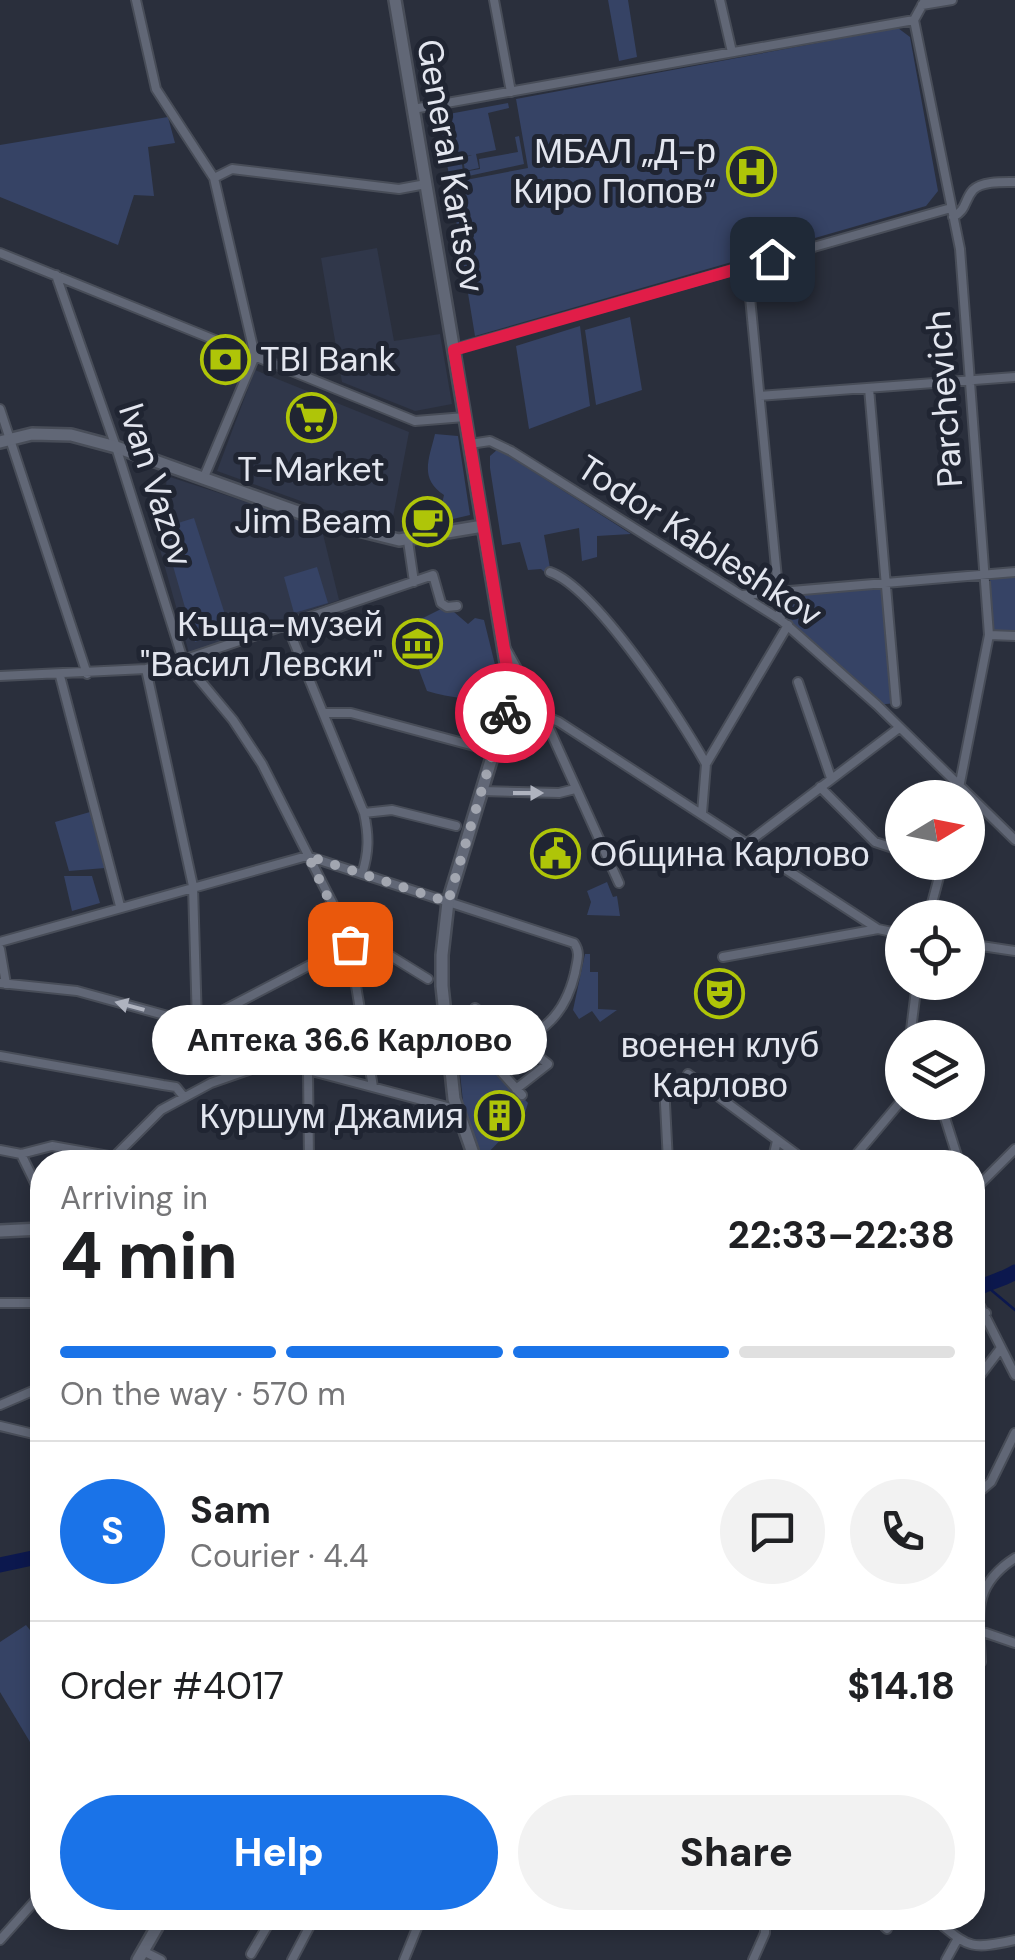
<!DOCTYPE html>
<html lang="en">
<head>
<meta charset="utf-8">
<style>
  body { margin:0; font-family:"DM Sans",sans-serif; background:#f2f2f2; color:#202124; height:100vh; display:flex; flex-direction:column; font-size:38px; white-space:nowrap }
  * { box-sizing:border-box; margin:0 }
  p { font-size:32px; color:#757577 }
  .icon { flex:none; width:55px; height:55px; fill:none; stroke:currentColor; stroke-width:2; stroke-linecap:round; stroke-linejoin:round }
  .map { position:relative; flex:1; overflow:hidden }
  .panel { position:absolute; left:30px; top:1150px; width:955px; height:780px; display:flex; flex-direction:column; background:#fff; border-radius:40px; box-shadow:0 5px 15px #0003 }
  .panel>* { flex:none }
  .needle { width:65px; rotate:80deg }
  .tools { position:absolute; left:885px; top:780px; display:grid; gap:20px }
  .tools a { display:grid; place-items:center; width:100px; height:100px; border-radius:50%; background:#fff; box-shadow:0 5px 15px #0003; font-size:50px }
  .pin { position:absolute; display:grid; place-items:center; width:85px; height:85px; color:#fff; margin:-42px; border-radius:20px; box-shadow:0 5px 15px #0006 }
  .courier { position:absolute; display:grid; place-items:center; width:100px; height:100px; margin:-50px; border:8px solid #e11d48; border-radius:50%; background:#fff; color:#222; box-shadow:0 2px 12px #0007 }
  .bubble { position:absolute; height:70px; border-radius:35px; background:#fff; box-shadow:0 5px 15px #0003; font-size:32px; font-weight:800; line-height:70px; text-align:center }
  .head em { font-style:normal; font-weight:800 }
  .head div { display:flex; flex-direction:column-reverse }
  .head { display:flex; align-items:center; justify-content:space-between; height:170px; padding:0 30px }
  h1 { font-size:65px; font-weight:800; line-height:75px }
  .bar { display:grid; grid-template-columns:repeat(4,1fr); gap:15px 10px; align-content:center; height:120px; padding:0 30px }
  .bar i { height:12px; border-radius:8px; background:#e0e0e0 }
  .bar .active { background:#1a73e8 }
  .bar p { grid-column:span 4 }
  .line { display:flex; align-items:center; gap:25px; padding:0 30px; border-top:2px solid #e0e0e0 }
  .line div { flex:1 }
  .round { display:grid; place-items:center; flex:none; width:105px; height:105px; border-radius:52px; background:#f2f2f2 }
  .button { display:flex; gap:20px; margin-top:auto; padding:20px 30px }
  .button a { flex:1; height:115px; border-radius:60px; background:#1a73e8; color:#fff; font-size:40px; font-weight:800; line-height:115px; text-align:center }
  .button a+a { background:#f2f2f2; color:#202124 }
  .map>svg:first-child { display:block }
</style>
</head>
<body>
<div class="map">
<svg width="1015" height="1960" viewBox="0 0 1015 1960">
  <rect width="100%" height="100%" fill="#2a2f3c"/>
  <path fill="#30374a" d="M377 248 394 341 440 334 452 404 415 411 342 382 321 258Z
    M255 370 409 432 390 533 217 471Z
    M167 476 321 526 339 600 189 653 147 503 161 500 159 488 166 486Z"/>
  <path fill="#364365" d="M608 0H628L637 57 619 61Z
    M898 28 910 37 938 191 926 206 475 336 450 183 528 168 516 99Z
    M508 103 509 108 488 113 496 150 476 154 479 168 465 171 463 158 472 155 461 157 463 172 480 169 479 159 518 152 515 137 519 136 524 164 450 180 438 116Z
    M168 117 175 143 148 147 154 196 134 195 118 245 0 197V145Z
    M630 317 642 390 596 405 585 330Z
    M580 326 590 406 529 429 516 346Z
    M435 434 458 436 470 515 453 519 451 511 440 512 444 495C419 479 429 459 435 434Z
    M498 449 631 534 597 536V557L582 561 579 528 544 535 552 579 541 569 528 570 520 542 502 545 490 468V456Z
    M194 518 230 630 195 642 162 528Z
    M317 567 328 603 294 613 284 577Z
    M1015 577V631H992L990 579Z
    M885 582 896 703 877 705 781 620 779 591Z
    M447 606 468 624 475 618 484 620 499 681V703C474 698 451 699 427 691L403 628Z
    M90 812 105 868 69 871 55 822Z
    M64 876H92L100 903 72 911Z
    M607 882 613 897 617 896 620 916 587 915 591 902 587 891Z
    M585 954H590V972H598V1009L617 1010 600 1022 592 1011 579 1019 573 1010Z
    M209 1030 264 1056 221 1071Z
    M477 1059 484 1068 490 1063 528 1103 524 1116 481 1160 465 1121 459 1063Z
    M26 1625 42 1645V1758L36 1752 0 1692V1642Z"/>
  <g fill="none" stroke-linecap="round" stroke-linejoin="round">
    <path stroke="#0c184e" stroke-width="2.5" d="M984 1284 1015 1310"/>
    <path stroke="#0c184e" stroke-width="15" d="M972 1292C986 1282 1001 1281 1015 1272
      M0 1565 42 1556"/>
    <defs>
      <path id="street" d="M136 0 156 89 214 178
        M494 0 511 92
        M720 0 732 52
        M925 0 914 20 960 249 989 635 957 798
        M922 5 952 0
        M413 109 914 20
        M953 217C967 210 964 200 973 190 982 181 1003 182 1015 182
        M0 253 415 421 465 417
        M747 266 781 620
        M56 275 116 447 183 660 233 720 262 764 347 932 373 1087
        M454 349 951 208
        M869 388 896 703
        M760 396 1015 377
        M0 409 87 674
        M470 444 490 441 511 451 781 620 877 705 1015 840
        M204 477 255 356 214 178 232 169 399 189 426 184
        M408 541 414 582
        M550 572C596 588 681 719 706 764
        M743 595 1015 572
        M287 625 364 813C369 836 369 852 362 874
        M989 635 1015 636
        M506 649 543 715 619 883
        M146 669 193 886 197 1024 358 940 363 939 428 979
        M0 676 146 669 183 660 433 575 441 603 447 607 457 606
        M60 676 120 906
        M798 682 831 778
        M325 713H351L493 751
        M543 715 559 722 878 929 902 934
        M820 787 875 842 902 851
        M481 791 559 793 575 789
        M364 813 392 810 456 826
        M702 813 706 764 788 625
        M746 844 899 728
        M928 918 943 862
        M0 942 307 856 574 943C581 953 577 961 575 973 562 1027 533 1036 486 1055
        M968 944 1015 951
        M0 949 6 984
        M723 957 878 929
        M0 983 77 991 197 1024 274 1061 455 1109
        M475 1008 548 1064 516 1089
        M910 1038 917 982
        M0 1056 163 1085 176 1087 184 1097
        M449 1061 486 1055 522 1095
        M308 1071 309 1162
        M688 1074 807 1162
        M664 1084 668 1162
        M940 1102 959 1162
        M0 1150 21 1154 52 1146 114 1157 161 1110 211 1083 274 1061
        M21 1154 42 1197V1211
        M556 1162 566 1158 595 1157V1162
        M772 1162 777 1141
        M850 1162 902 1100
        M972 1192 1015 1149
        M972 1290 1015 1375
        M0 1303H42
        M972 1321 986 1313
        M972 1386 1001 1348
        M0 1405 42 1387
        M0 1426 42 1436
        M972 1498 991 1482 1015 1433
        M980 1631 1015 1643
        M981 1662C979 1616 971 1586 1015 1558
        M876 1918 887 1929
        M933 1918C968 1946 967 1951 1015 1940
        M0 1940 42 1893
        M143 1951 161 1960
        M251 1954 272 1918
        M292 1960 314 1918
        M404 1960 421 1918
        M753 1960 765 1933V1918
        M946 1960 957 1940"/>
      <path id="secondary" d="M395 0 510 686 509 701 448 902 442 955V986L454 1099 476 1162
        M0 442 32 434 71 435 116 447 326 522 399 540 483 526
        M0 1231 42 1229
        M138 1960 162 1918"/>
    </defs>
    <use href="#street" stroke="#484d58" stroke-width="12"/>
    <use href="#secondary" stroke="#484d58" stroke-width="16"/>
    <use href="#street" stroke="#616776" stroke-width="8"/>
    <use href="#secondary" stroke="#616776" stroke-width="11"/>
  </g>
  <defs><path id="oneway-solid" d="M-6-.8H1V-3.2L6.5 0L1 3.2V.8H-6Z" transform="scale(2.5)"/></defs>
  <g fill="#afb3bf">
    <use href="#oneway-solid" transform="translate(528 793)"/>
    <use href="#oneway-solid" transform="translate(130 1006) rotate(-165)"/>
  </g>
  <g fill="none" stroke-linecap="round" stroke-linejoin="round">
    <path stroke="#a2a6b0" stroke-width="10" stroke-dasharray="0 18" d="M350 944 308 856 448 902 505 713"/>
    <path stroke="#e11d48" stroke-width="12" d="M505 713 509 701 508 673 454 350 772 259"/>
  </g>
  <defs>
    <symbol id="hospital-ring" viewBox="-11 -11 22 22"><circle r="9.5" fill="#202532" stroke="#afc508" stroke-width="1.5"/><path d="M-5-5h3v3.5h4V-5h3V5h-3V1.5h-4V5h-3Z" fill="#afc508"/></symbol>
    <symbol id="bank-ring" viewBox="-11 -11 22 22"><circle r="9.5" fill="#202532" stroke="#afc508" stroke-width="1.5"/><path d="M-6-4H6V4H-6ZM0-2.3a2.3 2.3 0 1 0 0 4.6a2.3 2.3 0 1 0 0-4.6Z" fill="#afc508"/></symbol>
    <symbol id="supermarket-ring" viewBox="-11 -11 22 22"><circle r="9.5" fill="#202532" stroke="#afc508" stroke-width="1.5"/><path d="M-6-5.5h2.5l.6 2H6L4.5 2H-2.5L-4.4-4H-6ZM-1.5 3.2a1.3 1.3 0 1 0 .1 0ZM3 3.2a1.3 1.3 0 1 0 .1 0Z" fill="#afc508"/></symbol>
    <symbol id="cafe-ring" viewBox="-11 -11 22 22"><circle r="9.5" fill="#202532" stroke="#afc508" stroke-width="1.5"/><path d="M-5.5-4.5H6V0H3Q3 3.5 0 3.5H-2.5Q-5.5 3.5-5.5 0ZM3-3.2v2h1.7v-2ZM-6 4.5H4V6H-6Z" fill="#afc508"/></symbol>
    <symbol id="museum-ring" viewBox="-11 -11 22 22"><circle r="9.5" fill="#202532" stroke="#afc508" stroke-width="1.5"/><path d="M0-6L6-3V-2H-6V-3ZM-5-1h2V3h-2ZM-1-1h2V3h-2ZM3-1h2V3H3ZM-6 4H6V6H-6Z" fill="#afc508"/></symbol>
    <symbol id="civic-ring" viewBox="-11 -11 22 22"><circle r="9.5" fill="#202532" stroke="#afc508" stroke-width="1.5"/><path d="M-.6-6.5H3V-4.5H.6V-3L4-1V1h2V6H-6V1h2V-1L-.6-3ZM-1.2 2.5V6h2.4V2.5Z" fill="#afc508"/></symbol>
    <symbol id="theatre-ring" viewBox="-11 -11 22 22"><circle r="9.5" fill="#202532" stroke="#afc508" stroke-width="1.5"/><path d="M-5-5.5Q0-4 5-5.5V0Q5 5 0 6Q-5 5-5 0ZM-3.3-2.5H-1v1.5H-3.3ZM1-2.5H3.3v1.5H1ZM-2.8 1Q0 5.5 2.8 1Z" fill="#afc508"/></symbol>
    <symbol id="building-ring" viewBox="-11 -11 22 22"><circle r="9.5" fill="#202532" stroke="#afc508" stroke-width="1.5"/><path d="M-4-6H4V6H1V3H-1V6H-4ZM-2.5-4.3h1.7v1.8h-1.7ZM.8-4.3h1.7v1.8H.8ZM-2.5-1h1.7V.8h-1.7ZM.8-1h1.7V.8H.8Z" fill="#afc508"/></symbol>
  </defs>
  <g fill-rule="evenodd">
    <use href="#hospital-ring" x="724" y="144" width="55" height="55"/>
    <use href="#bank-ring" x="198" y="332" width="55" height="55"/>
    <use href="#supermarket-ring" x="284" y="390" width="55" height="55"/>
    <use href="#cafe-ring" x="400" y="494" width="55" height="55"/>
    <use href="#museum-ring" x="390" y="616" width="55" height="55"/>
    <use href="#civic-ring" x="528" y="826" width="55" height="55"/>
    <use href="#theatre-ring" x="692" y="966" width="55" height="55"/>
    <use href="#building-ring" x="472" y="1088" width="55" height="55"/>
  </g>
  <g text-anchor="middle" stroke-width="10" stroke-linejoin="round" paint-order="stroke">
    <g font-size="35" fill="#e3e6ef" stroke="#202532" text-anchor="end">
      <text x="716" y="163">МБАЛ „Д-р<tspan x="716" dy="40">Киро Попов“</tspan></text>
      <text x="260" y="371" text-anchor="start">TBI Bank</text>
      <text x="311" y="481" text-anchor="middle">T-Market</text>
      <text x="392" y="533">Jim Beam</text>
      <text x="383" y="636">Къща-музей<tspan x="383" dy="40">"Васил Левски"</tspan></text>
      <text x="590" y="866" text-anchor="start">Община Карлово</text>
      <text x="720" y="1057" text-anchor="middle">военен клуб<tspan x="720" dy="40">Карлово</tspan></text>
      <text x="464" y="1128">Куршум Джамия</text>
    </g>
    <g font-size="35" fill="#e3e6ef" stroke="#202532">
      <text transform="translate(451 166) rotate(80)" y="12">General Kartsov</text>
      <text transform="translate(944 399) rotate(-94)" y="12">Parchevich</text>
      <text transform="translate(156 485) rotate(72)" y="12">Ivan Vazov</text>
      <text transform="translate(700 541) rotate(33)" y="12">Todor Kableshkov</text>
    </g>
  </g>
</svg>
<div class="tools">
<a><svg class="needle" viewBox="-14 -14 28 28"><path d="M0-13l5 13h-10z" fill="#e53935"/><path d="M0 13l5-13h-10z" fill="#757577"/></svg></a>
<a><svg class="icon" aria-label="locate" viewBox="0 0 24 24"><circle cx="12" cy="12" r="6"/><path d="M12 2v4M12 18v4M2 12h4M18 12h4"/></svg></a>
<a><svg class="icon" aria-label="layers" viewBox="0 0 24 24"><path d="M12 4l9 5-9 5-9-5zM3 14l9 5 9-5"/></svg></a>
</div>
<div class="pin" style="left:350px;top:944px;background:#ea580c"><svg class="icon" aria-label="bag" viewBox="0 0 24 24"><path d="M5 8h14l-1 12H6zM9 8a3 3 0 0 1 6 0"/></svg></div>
<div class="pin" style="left:772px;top:259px;background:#1f2937"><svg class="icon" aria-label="home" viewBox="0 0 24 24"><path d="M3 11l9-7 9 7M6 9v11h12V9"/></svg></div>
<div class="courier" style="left:505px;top:713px"><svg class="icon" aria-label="bike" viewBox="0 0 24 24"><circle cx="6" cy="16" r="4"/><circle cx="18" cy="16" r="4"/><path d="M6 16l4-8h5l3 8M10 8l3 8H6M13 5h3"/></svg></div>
<div class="bubble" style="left:152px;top:1005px;width:395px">Аптека 36.6 Карлово</div>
<section class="panel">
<div class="head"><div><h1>4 min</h1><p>Arriving in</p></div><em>22:33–22:38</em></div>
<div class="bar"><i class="active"></i><i class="active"></i><i class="active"></i><i></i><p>On the way · 570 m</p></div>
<div class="line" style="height:180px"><b class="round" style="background:#1a73e8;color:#fff">S</b><div><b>Sam</b><p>Courier · 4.4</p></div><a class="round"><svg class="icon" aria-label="chat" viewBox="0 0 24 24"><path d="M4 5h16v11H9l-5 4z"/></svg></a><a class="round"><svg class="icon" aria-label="phone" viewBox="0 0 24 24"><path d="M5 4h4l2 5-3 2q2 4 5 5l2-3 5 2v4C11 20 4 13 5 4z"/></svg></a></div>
<div class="line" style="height:130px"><div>Order #4017</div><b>$14.18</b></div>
<div class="button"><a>Help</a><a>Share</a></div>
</section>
</div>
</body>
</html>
